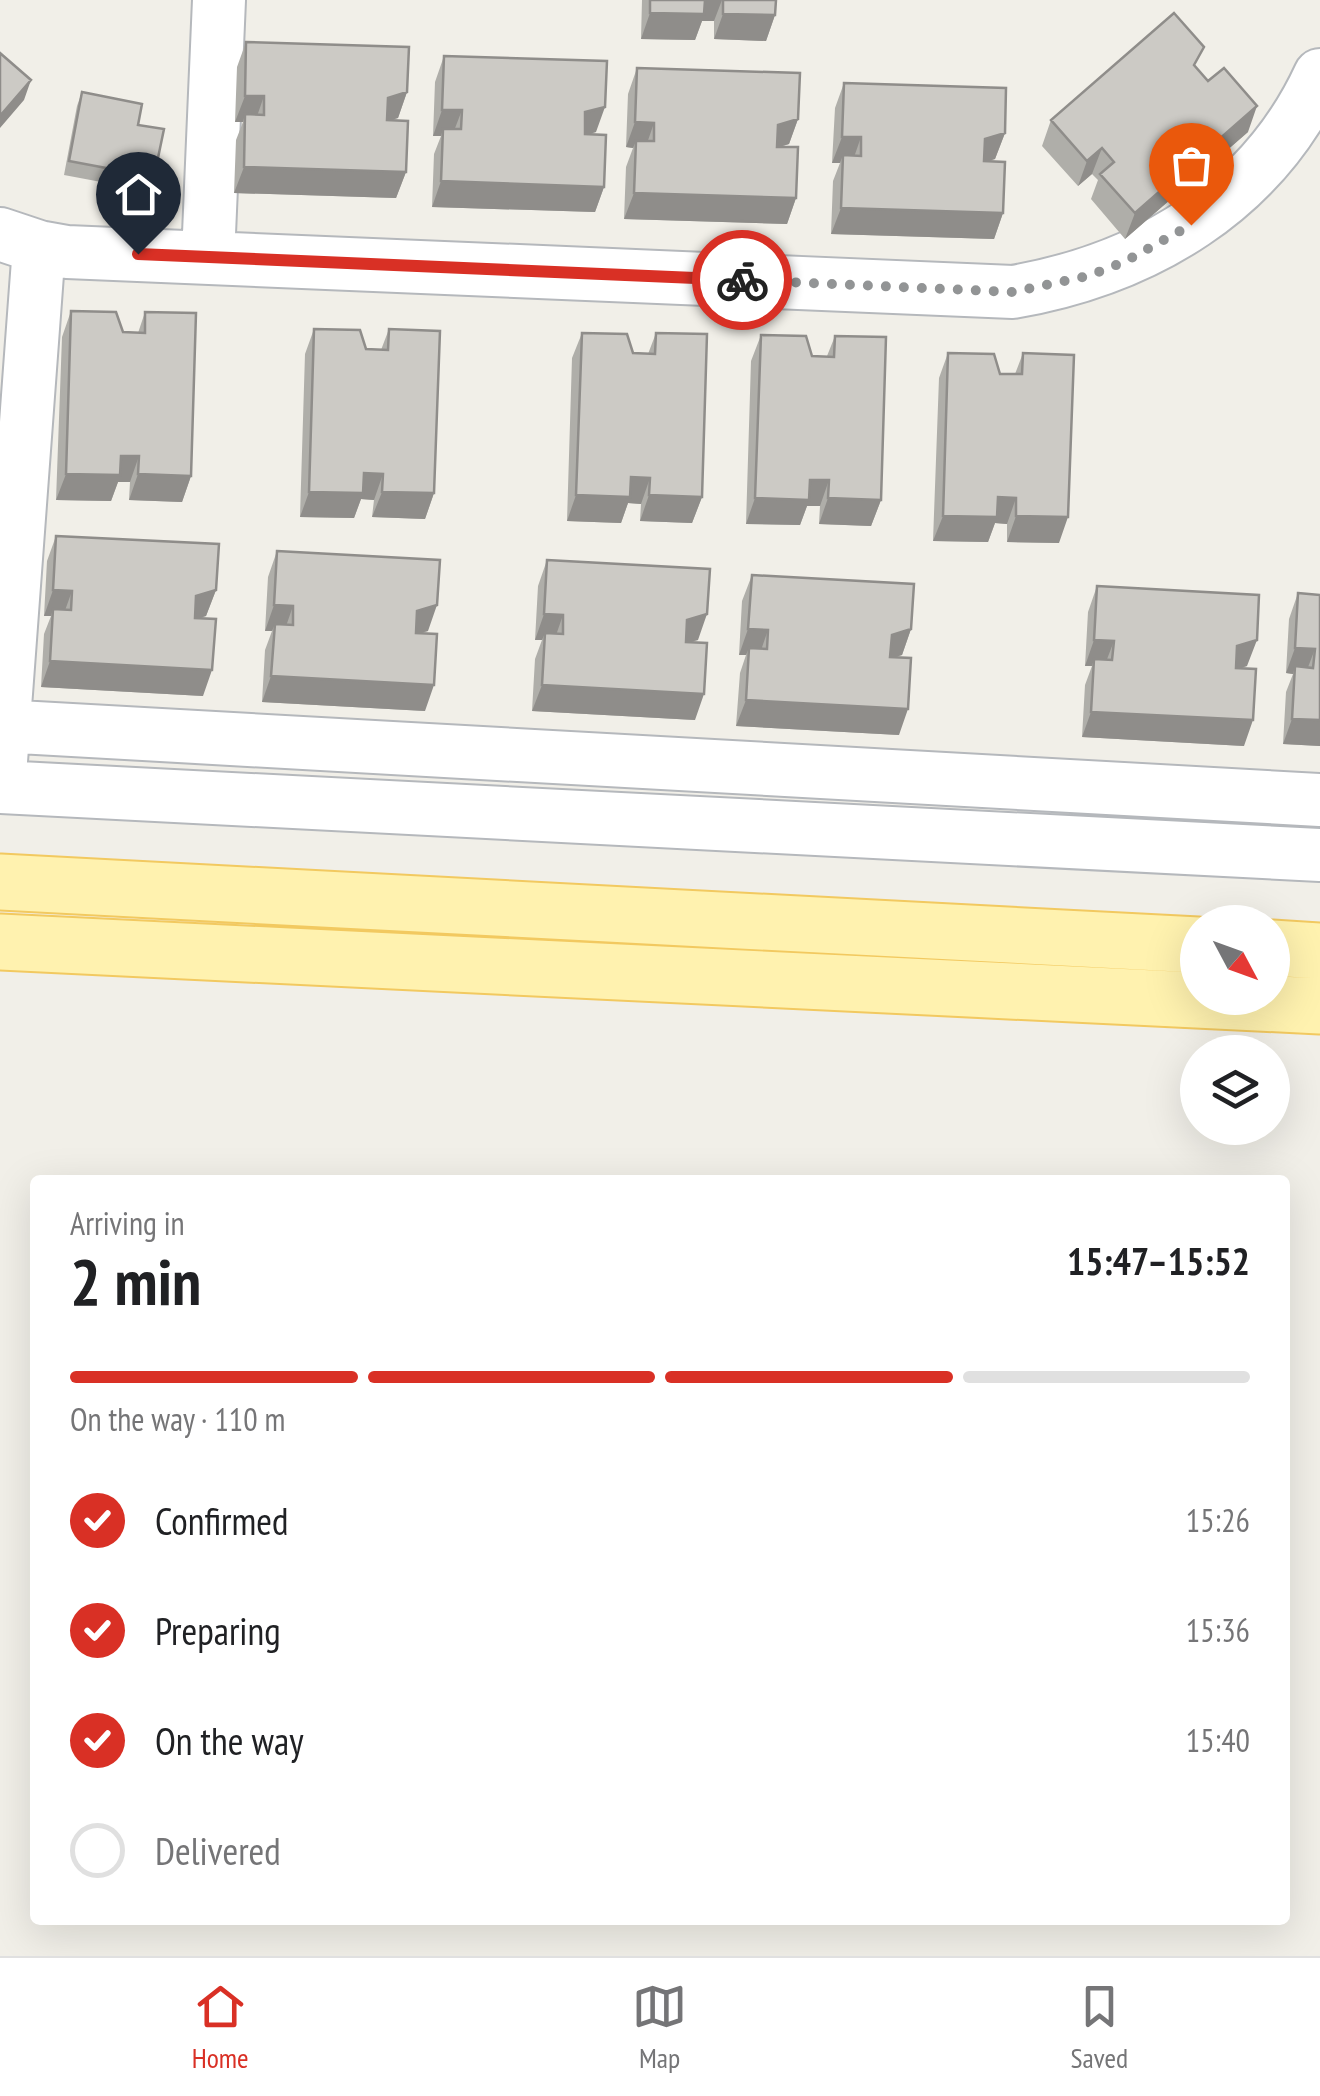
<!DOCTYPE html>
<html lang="en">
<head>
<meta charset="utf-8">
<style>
  body { margin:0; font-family:"PT Sans Narrow",sans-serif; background:#f6f6f6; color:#202124; height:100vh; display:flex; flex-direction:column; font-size:38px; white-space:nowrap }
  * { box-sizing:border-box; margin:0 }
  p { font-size:32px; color:#757577 }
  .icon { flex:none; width:55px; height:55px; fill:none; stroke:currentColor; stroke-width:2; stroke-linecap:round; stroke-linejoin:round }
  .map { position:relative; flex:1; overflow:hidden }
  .drawer { position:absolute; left:30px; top:1175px; width:1260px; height:750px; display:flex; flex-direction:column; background:#fff; border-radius:10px; box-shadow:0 10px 40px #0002 }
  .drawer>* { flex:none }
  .needle { width:65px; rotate:131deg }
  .fabs { position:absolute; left:1180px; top:905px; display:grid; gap:20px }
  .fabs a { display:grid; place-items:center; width:110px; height:110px; border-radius:50%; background:#fff; box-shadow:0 10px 40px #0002; font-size:50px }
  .pin { position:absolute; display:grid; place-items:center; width:85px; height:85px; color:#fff; margin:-102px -42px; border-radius:50% 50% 50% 0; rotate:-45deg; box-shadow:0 0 10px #0007 }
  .pin .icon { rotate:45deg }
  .courier { position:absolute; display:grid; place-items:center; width:100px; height:100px; margin:-50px; border:8px solid #d93025; border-radius:50%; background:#fff; color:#222; box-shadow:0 2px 12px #0007 }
  .overview em { font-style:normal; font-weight:600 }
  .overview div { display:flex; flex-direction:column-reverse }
  .overview { display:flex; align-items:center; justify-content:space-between; height:170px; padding:0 40px }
  h1 { font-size:65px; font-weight:600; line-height:75px }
  .bar { display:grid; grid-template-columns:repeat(4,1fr); gap:15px 10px; align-content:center; height:120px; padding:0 40px }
  .bar i { height:12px; border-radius:8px; background:#e0e0e0 }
  .bar .current { background:#d93025 }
  .bar p { grid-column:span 4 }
  ol { padding:0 40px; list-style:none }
  li { display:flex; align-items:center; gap:30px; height:110px }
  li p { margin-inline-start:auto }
  li .icon { padding:10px; border-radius:50%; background:#d93025; color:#fff; stroke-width:4 }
  li:last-child { color:#757577 }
  li i { width:55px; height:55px; border:5px solid #e0e0e0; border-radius:50% }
  .dock { display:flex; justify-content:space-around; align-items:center; height:140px; border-top:2px solid #e0e0e0; background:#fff; font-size:28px; color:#757577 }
  .dock a { display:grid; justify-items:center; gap:5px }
  .dock .current { color:#d93025 }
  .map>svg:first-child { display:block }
</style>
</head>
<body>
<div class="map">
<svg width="1320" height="1956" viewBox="0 0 1320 1956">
  <rect width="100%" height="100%" fill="#f1efe8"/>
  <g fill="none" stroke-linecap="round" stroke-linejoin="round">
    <defs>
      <path id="minor" d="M0 234 39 247 67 252 1013 292C1145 269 1262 201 1320 75
        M208 257 219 0
        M0 726 1320 800
        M1 761 39 247
        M0 787 1320 855"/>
      <path id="major" d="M0 882 1198 945
        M0 942 1320 1006
        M1272 948 1320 951"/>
    </defs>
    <use href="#minor" stroke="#b5b8bc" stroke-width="56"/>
    <use href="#major" stroke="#f2c960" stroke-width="59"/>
    <use href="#minor" stroke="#fff" stroke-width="52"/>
    <use href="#major" stroke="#fff2af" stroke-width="55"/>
  </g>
  <path fill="#afaea9" d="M642 0H776L775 15 766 41 714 39V21H702L695 40 641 39Z
    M246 42 407 92 398 118 390 120 406 172 396 198 234 193 236 140 243 122H235L237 67Z
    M444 56 596 132 588 134 604 187 595 212 432 207 434 154 441 136H433L435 82Z
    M637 68 798 119 789 144 780 147 796 198 787 224 624 219 626 167 633 148 626 147 628 94Z
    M1196 68 1248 132 1125 239 1091 199 1098 180 1092 174 1078 186 1042 146 1051 120Z
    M844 83 1005 133 995 159 987 161 1003 213 994 239 831 234 833 181 840 163H832L835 108Z
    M82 92 138 125 154 177 149 191 64 175 77 106Z
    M71 311 123 332 138 333 145 312 191 476 182 502 129 500 130 482H118L111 501 56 500 62 337Z
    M314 329 366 349 381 350 389 329 434 493 425 519 372 517 374 500 361 499 354 518 300 517 305 354Z
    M582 333 633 353 648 354 656 333 702 497 692 523 640 521 641 504 628 503 621 523 567 521 572 358Z
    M761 335 812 356H827L835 336 881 500 871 526 819 524 820 506H807L800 525 746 524 751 361Z
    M948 353 1000 374H1015L1023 353 1059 543 1007 542V524L995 523 988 542 933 541 939 378Z
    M56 536 216 590 206 616 199 618 203 696 41 687 44 634 51 616H44L47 561Z
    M277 551 428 631 421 633 425 711 262 702 265 650 272 631H265L268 577Z
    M547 560 698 640 690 642 695 720 532 711 535 659 542 640H535L538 586Z
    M752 575 911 629 902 655 895 657 899 735 736 726 740 673 746 655H739L742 601Z
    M1097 586 1247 666 1240 668 1244 746 1082 737 1085 685 1092 666H1085L1088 612Z
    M1298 593 1320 595V746L1283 744 1286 692 1293 674 1286 673 1289 619Z"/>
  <path fill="#8f8d8a" d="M703 0H722L714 21H702L695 40 641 39 650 13Z
    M723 14 775 15 766 41 714 39Z
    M31 80 24 100 0 128V116Z
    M407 92 398 118 378 124 388 98Z
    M245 96H264L255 122 245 114 243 122H235Z
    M1257 106 1248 132 1125 239 1135 213Z
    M605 107 596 132 576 138 585 112Z
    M442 110H462L452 136 443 129 441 136H433Z
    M798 119 789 144 769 150 778 125Z
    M635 122 654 123 645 149 636 141 633 148 626 147Z
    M1005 133 995 159 976 165 985 139Z
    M842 137H861L852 163 843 155 840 163H832Z
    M1102 148 1092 174 1078 186 1087 161Z
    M244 167 406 172 396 198 234 193Z
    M441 181 604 187 595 212 432 207Z
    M634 193 796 198 787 224 624 219Z
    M841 208 1003 213 994 239 831 234Z
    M121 456H139L130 482H118L111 501 56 500 66 474Z
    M364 473 383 474 374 500 361 499 354 518 300 517 309 492Z
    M138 474 191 476 182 502 129 500Z
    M631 477 650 478 641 504 628 503 621 523 567 521 576 495Z
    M810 480H829L820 506H807L800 525 746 524 755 498Z
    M382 492 434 493 425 519 372 517Z
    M649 495 702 497 692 523 640 521Z
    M998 497 1016 498 1007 524 995 523 988 542 933 541 943 516Z
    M828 498 881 500 871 526 819 524Z
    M1016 516 1068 517 1059 543 1007 542Z
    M53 590 72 591 63 616 53 609 51 616H44Z
    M216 590 206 616 187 622 196 596Z
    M274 605 293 606 284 632 275 624 272 631H265Z
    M437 605 428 631 408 636 417 611Z
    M544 614 563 615 554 641 545 633 542 640H535Z
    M707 614 698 640 678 645 687 620Z
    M748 629 768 630 759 656 749 648 746 655H739Z
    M911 629 902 655 882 661 892 635Z
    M1094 640 1114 641 1104 667 1094 659 1092 666H1085Z
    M1257 640 1247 666 1228 672 1237 646Z
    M1295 648 1315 649 1305 675 1295 666 1293 674 1286 673Z
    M50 661 212 670 203 696 41 687Z
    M271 676 434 685 425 711 262 702Z
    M542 685 704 694 695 720 532 711Z
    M746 700 908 709 899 735 736 726Z
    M1091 712 1253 720 1244 746 1082 737Z
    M1292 719 1320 720V746L1283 744Z"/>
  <path fill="#cccac5" stroke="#8f8d8a" stroke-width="2.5" d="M650 0H705L704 14 650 13Z
    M723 0H776L775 15 723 14Z
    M1174 13 1204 47 1194 65 1208 81 1224 68 1257 106 1135 213 1100 174 1114 162 1102 148 1087 161 1051 120Z
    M246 42 409 47 407 92 388 98 387 120 408 121 406 172 244 167 245 114 264 115V96H245Z
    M0 53 31 80 0 116Z
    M444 56 607 61 605 107 585 112V134L606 135 604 187 441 181 443 129H461L462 110H442Z
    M637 68 800 73 798 119 778 125 777 147H798L796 198 634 193 636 141H654V123L635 122Z
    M844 83 1006 88 1005 133 985 139 984 161 1005 162 1003 213 841 208 843 155 861 156V137H842Z
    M82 92 142 104 138 125 164 129 154 177 69 161Z
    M71 311 116 312 123 332 145 333V312L196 313 191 476 138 474 139 456H121L120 475 66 474Z
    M314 329 360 330 366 349 388 350 389 329 440 331 434 493 382 492 383 474 364 473 363 493 309 492Z
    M582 333 627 334 633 353 655 354 656 333 707 334 702 497 649 495 650 478 631 477 630 497 576 495Z
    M761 335 806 336 812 356 834 357 835 336 886 337 881 500 828 498 829 480H810L809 500 755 498Z
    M948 353 994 354 1000 374H1022L1023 353 1074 355 1068 517 1016 516V498L998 497 997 517 943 516Z
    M56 536 219 544 216 590 196 596 195 618 216 619 212 670 50 661 53 609 71 610 72 591 53 590Z
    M277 551 440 560 437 605 417 611 416 633 437 634 434 685 271 676 275 624 293 625V606L274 605Z
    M547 560 710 569 707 614 687 620 686 642 707 643 704 694 542 685 545 633 563 634V615L544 614Z
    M752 575 914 584 911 629 892 635 890 657 911 658 908 709 746 700 749 648 767 649 768 630 748 629Z
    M1097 586 1259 595 1257 640 1237 646 1236 668 1256 669 1253 720 1091 712 1094 659 1112 660 1114 641 1094 640Z
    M1298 593 1320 595V720L1292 719 1295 666 1313 668 1315 649 1295 648Z"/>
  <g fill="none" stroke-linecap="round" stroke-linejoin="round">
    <path stroke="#929495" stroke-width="10" stroke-dasharray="0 18" d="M742 280 1013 292 1088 276 1124 262 1191 225"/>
    <path stroke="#d93025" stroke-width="12" d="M138 254 742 280"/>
  </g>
</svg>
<div class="fabs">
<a><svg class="needle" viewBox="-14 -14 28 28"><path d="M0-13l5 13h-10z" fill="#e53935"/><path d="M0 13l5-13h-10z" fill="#757577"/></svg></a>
<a><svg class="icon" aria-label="layers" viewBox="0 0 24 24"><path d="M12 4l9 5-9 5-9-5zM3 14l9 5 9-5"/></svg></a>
</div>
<div class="pin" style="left:1191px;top:225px;background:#ea580c"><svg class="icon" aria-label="bag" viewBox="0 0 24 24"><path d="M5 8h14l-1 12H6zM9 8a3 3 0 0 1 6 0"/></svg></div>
<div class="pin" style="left:138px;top:254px;background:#1f2937"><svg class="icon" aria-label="home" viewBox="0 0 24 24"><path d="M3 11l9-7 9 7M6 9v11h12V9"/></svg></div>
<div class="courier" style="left:742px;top:280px"><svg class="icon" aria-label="bike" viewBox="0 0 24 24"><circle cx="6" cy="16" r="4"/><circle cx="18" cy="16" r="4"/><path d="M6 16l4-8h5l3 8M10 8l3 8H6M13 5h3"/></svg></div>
<section class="drawer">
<div class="overview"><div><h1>2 min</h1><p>Arriving in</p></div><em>15:47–15:52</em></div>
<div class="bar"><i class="current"></i><i class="current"></i><i class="current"></i><i></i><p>On the way · 110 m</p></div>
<ol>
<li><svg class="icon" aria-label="check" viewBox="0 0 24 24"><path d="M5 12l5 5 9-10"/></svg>Confirmed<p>15:26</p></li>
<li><svg class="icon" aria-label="check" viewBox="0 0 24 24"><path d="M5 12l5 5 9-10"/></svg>Preparing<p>15:36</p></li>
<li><svg class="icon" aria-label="check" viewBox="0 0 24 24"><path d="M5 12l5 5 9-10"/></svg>On the way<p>15:40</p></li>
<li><i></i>Delivered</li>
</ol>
</section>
</div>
<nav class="dock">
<a class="current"><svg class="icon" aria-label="home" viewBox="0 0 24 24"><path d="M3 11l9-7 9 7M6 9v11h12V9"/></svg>Home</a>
<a><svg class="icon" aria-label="map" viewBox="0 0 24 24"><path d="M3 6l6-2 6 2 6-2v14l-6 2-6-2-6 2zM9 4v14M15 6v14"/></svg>Map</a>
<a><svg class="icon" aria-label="saved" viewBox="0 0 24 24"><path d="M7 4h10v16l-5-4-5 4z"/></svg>Saved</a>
</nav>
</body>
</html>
